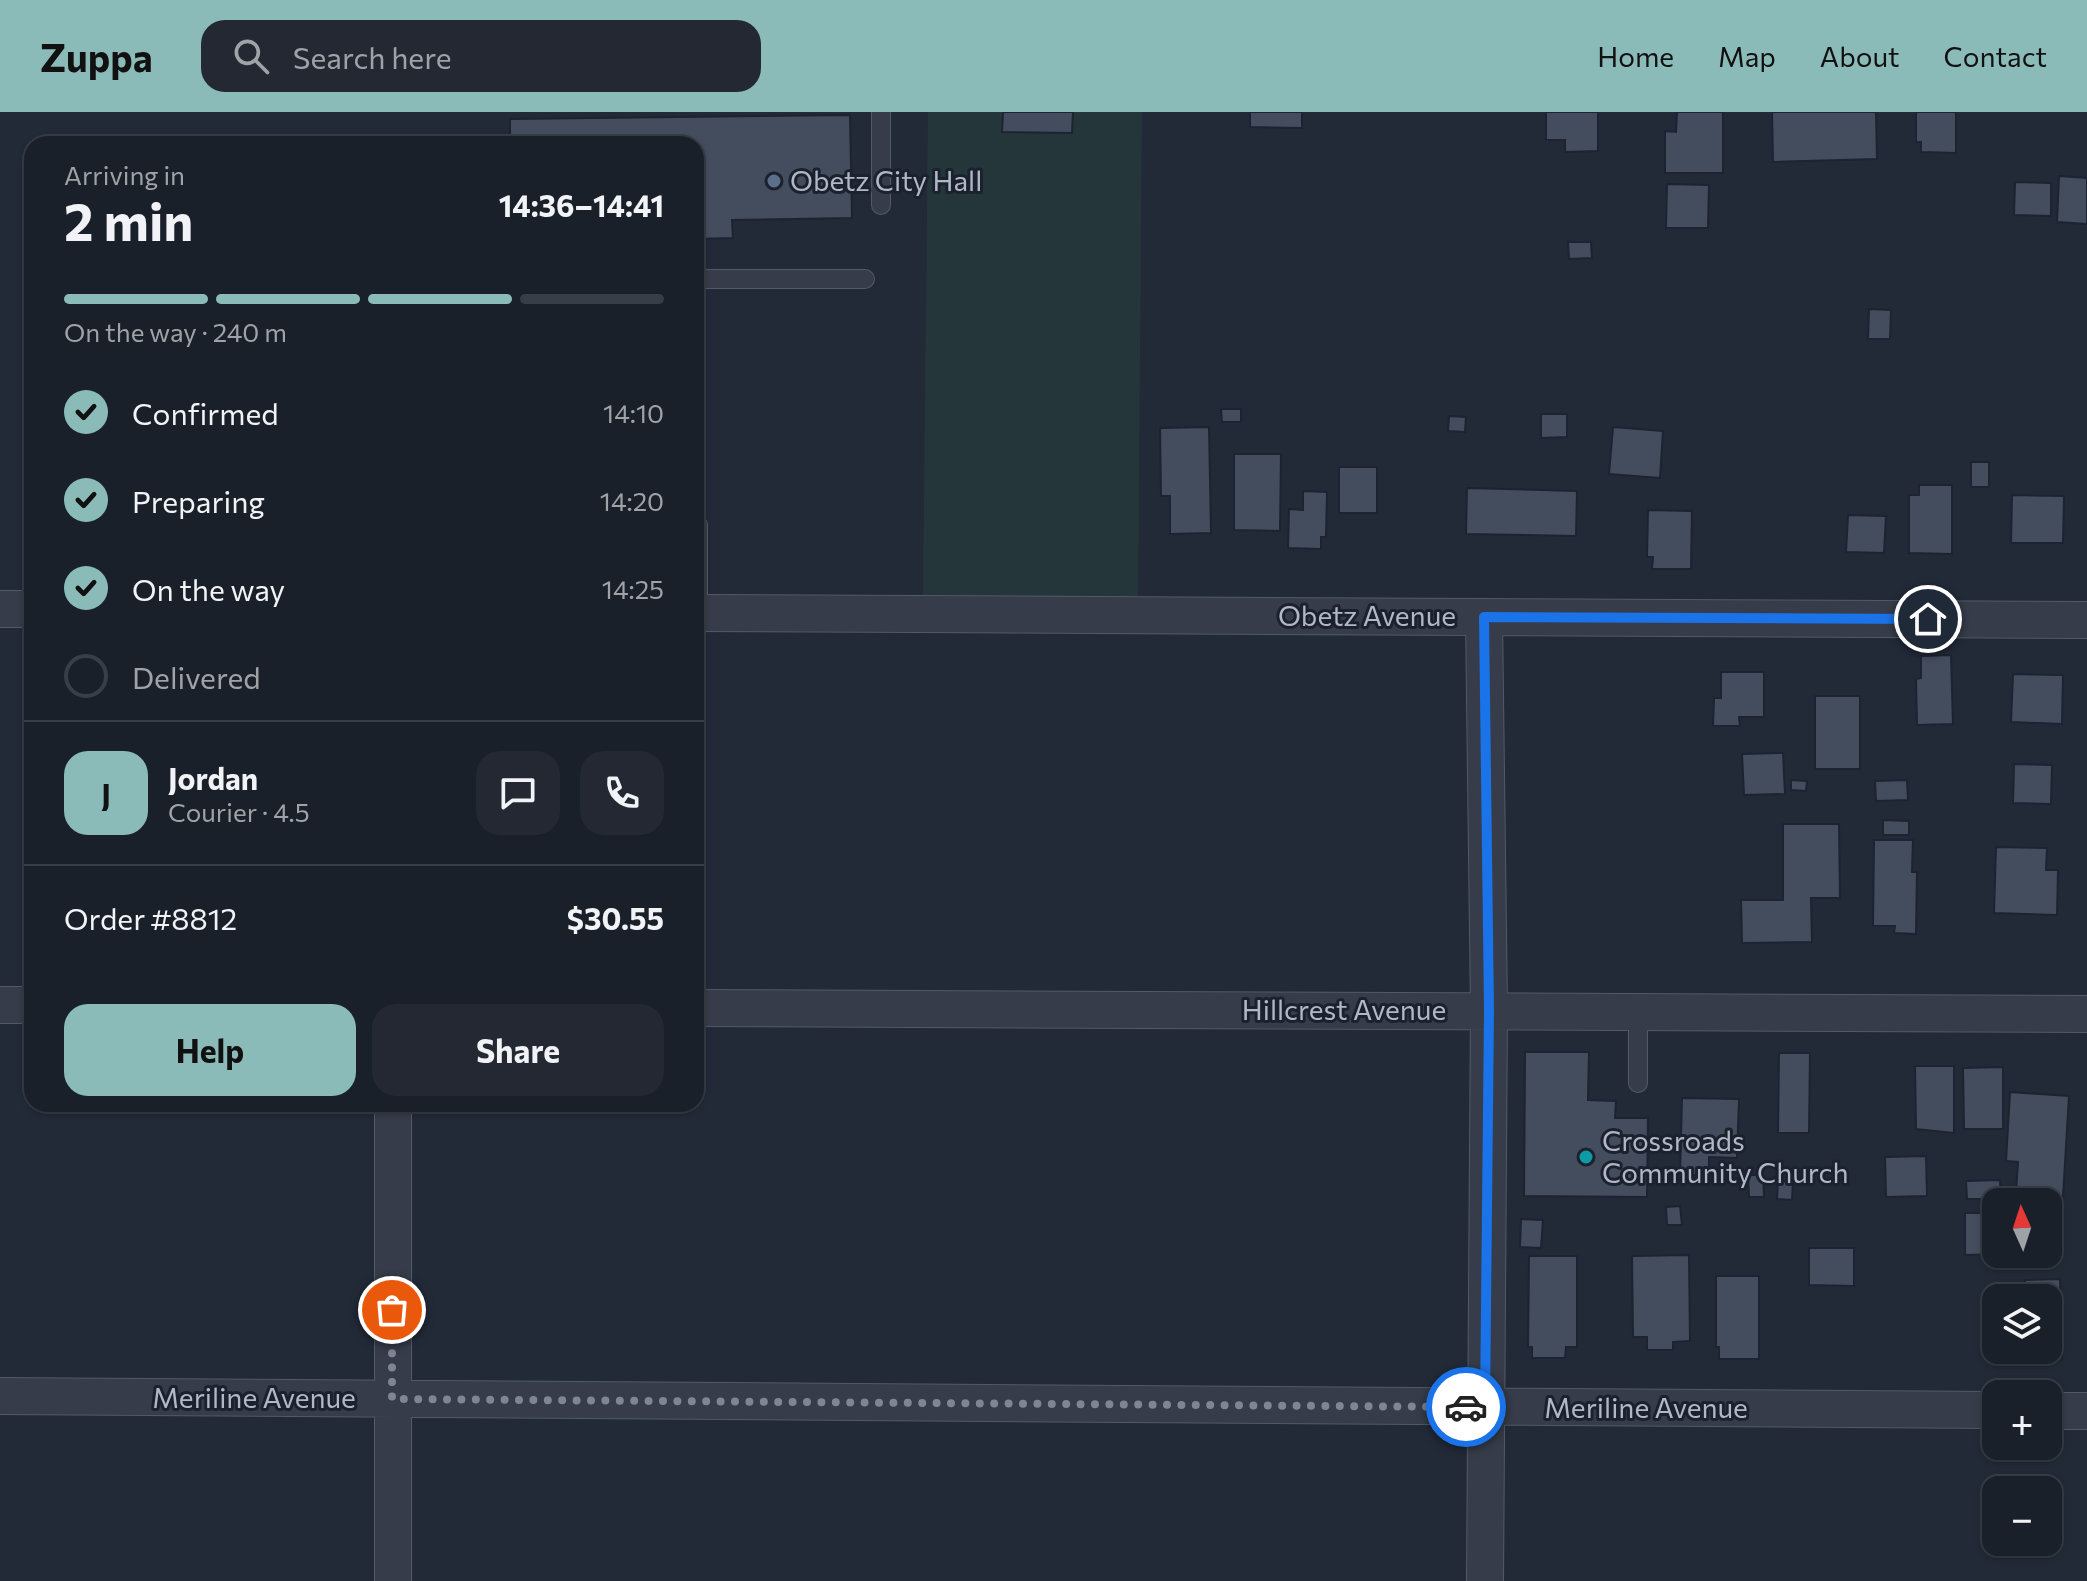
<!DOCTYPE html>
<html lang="en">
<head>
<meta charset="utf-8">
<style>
  body { margin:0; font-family:Commissioner,sans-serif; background:#232832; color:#f1f3f6; height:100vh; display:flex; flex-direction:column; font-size:30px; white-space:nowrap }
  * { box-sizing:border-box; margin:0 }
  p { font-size:26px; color:#9fa3a8 }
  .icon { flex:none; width:44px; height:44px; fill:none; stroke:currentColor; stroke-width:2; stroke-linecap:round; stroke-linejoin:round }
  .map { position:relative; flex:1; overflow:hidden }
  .sheet { position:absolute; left:24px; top:24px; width:680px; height:976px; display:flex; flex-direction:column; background:#1a202a; border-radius:24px; box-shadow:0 2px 6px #0004,0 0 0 2px #383e47 }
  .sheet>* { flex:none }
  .needle { width:52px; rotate:357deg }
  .tools { position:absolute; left:1982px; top:1076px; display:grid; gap:16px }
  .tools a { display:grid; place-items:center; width:80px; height:80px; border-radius:16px; background:#1a202a; box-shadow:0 2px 6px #0004,0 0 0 2px #383e47; font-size:40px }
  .pin { position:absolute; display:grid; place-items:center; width:68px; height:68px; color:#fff; margin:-34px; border:4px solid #fff; border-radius:50%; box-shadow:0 2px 8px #0007 }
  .courier { position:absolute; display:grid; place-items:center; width:80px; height:80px; margin:-40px; border:6px solid #1a73e8; border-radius:50%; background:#fff; color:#222; box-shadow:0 2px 10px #0007 }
  .overview em { font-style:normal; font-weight:700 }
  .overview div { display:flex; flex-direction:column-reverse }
  .overview { display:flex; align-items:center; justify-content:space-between; height:136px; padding:0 40px }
  h1 { font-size:52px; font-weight:700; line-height:60px }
  .bar { display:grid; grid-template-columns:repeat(4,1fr); gap:12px 8px; align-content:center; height:96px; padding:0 40px }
  .bar i { height:10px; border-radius:6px; background:#383e47 }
  .bar .selected { background:#8bbbb9 }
  .bar p { grid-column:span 4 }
  .line { display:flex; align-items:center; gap:20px; padding:0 40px; border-top:2px solid #383e47 }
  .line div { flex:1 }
  .round { display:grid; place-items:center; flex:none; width:84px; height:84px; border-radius:24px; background:#232832 }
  ol { padding:0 40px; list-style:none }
  li { display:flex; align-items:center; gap:24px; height:88px }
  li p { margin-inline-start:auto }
  li .icon { padding:8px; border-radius:50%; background:#8bbbb9; color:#111; stroke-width:4 }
  li:last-child { color:#9fa3a8 }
  li i { width:44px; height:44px; border:4px solid #383e47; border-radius:50% }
  .primary-button { display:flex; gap:16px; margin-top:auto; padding:16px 40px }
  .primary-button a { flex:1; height:92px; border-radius:24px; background:#8bbbb9; color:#111; font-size:32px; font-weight:700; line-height:92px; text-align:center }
  .primary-button a+a { background:#232832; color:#f1f3f6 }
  header { display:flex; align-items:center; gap:48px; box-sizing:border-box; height:112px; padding:0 40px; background:#8bbbb9; color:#111 }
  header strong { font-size:38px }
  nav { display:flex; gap:44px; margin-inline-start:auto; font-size:28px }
  .search { width:560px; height:72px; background:#232832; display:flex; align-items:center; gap:20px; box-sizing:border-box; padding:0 28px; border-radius:24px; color:#9fa3a8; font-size:30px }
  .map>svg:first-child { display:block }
</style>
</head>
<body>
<header>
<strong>Zuppa</strong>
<div class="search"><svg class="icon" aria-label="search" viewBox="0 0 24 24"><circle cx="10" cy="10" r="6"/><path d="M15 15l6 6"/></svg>Search here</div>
<nav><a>Home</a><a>Map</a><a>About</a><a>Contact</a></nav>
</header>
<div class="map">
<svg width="2087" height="1469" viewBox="0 0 2087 1469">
  <rect width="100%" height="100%" fill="#222a38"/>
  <path fill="#243639" d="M928 0H1142L1138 486 923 484Z"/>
  <path fill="#434d5d" stroke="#1d2330" stroke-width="2" d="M1003 0H1073L1072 21 1002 20Z
    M1250 0H1302V16L1250 15Z
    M1546 0H1598V39L1565 40V28H1546Z
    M1677 0H1723V61H1665V19L1676 20Z
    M1772 0H1876L1877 47 1773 50Z
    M1916 0H1956V41L1921 40V30H1916Z
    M850 3 852 106 732 108 733 126 696 127V32H510V7Z
    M2059 64 2087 66V112L2057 110Z
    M2015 70 2051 71V104L2014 103Z
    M1667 72 1709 73 1708 116H1666Z
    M1568 130H1591L1592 146 1569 147Z
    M1869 197 1891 198 1890 227H1868Z
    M1221 297H1241V310H1222Z
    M1541 302H1567V325L1541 326Z
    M1449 304 1466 305 1465 320 1448 319Z
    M1209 315 1211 421 1170 422V384H1161L1160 316Z
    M1613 315 1663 319 1660 366 1609 362Z
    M1234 342H1281L1280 419 1234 418Z
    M1971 350H1989V375H1971Z
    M1339 355H1377V401H1339Z
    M1919 373H1952V442L1909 441V383H1919Z
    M1467 376 1577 379 1576 424 1466 422Z
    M1303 379 1327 380 1326 425H1321V437L1288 436 1289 397 1303 398Z
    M2012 383 2064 384 2063 431H2011Z
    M1648 398 1692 399 1691 457H1652L1653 445H1647Z
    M1848 403 1886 404 1884 441 1846 440Z
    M1951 543 1953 612 1917 613 1916 567 1921 566V544Z
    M1721 560H1764V605H1739L1740 614H1713L1714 586H1721Z
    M2013 562 2063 563 2062 612 2011 610Z
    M1815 584H1860V657H1815Z
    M1783 641 1785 682 1744 683 1742 642Z
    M2014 652 2052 653 2051 692 2013 691Z
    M1791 668 1807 669 1806 679 1791 678Z
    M1907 668 1908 688 1876 689 1875 669Z
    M1883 708 1909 709V723H1883Z
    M1783 712H1839L1840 786H1811L1812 830 1742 831 1741 788H1783Z
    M1874 728H1913L1912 760H1917L1916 822 1894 821 1895 814H1873Z
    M1996 735 2047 736 2046 758H2058L2057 803 1994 801Z
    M1525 940H1589L1588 988 1616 989 1615 1006H1648L1647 1085 1524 1084Z
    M1779 941H1810L1809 1021H1778Z
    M1915 954H1954V1021L1916 1017Z
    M2003 955V1017H1964L1963 956Z
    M2010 980 2069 984 2063 1085 2016 1082 2018 1050 2006 1049Z
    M1682 986 1739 987 1737 1046 1709 1045V1063H1680Z
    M1926 1044 1927 1084 1886 1085 1885 1045Z
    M1748 1063H1763L1764 1085H1749Z
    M2000 1068 2001 1087H1967L1966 1069Z
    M1778 1069 1793 1070 1792 1088 1777 1087Z
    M1680 1094 1682 1113H1667L1666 1095Z
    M1965 1101H1996V1142H2005L1965 1143Z
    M1521 1107 1543 1108 1541 1136 1520 1135Z
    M1809 1136H1854V1174L1809 1173Z
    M1689 1143 1690 1229 1673 1230V1238H1647V1225H1633L1632 1144Z
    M1529 1144H1577V1235H1566L1565 1246H1532V1235H1528Z
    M1716 1164H1759V1247H1719V1235H1716Z
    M2060 1167 2062 1248 2026 1249V1238H2048V1186H2025V1168Z"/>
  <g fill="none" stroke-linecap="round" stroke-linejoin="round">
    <defs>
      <path id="lane" d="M881 0V93
        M696 167H865
        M698 413V501
        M1638 971V900"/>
      <path id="street" d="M0 497H32
        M696 501 2087 508
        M1484 505 1489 898 1485 1469
        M0 893H32
        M696 896 2087 902
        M0 1284 1996 1298
        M2048 1299H2087
        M393 1469V992"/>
    </defs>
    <use href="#lane" stroke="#535a67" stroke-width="20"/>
    <use href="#street" stroke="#535a67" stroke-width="38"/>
    <use href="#lane" stroke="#363c49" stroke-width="18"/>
    <use href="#street" stroke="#363c49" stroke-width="36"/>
  </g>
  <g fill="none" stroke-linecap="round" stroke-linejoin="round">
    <path stroke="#7e8694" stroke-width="8" stroke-dasharray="0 14.4" d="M392 1198V1287L1466 1295"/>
    <path stroke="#1a73e8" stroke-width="10" d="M1466 1295H1485L1489 898 1484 505 1928 507"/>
  </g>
  <circle fill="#5c6f8a" stroke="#1b222e" stroke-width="3" cx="774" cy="69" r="8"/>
  <circle fill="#0f9aa8" stroke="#1b222e" stroke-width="3" cx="1586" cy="1045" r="8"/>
  <g text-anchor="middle" stroke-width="6" stroke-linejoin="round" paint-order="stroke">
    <g font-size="28" fill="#b0b7c5" stroke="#1b222e" text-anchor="start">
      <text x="790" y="79">Obetz City Hall</text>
      <text x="1602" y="1039">Crossroads<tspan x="1602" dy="32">Community Church</tspan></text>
    </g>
    <g font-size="28" fill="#b0b7c5" stroke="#1b222e">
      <text x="1367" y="514">Obetz Avenue</text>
      <text x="1344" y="908">Hillcrest Avenue</text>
      <text x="254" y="1296">Meriline Avenue</text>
      <text x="1646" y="1306">Meriline Avenue</text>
    </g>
  </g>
</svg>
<div class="tools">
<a><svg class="needle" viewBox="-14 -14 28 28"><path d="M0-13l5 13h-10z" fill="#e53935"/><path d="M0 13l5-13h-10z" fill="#9fa3a8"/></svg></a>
<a><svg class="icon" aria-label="layers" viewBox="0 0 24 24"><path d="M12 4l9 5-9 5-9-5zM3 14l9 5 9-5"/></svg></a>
<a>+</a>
<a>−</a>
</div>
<div class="pin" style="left:392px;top:1198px;background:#ea580c"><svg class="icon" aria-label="bag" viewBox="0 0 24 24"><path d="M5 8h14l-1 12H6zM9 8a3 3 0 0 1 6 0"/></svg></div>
<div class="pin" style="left:1928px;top:507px;background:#1f2937"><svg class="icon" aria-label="home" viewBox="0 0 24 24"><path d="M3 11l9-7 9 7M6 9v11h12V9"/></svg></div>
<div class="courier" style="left:1466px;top:1295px"><svg class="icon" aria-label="car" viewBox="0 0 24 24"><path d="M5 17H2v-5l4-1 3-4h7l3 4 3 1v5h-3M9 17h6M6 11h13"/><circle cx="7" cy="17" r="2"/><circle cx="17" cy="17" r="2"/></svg></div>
<section class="sheet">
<div class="overview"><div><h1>2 min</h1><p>Arriving in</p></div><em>14:36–14:41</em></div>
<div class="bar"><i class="selected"></i><i class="selected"></i><i class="selected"></i><i></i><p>On the way · 240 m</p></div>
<ol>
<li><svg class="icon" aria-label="check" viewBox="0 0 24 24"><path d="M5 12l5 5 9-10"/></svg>Confirmed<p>14:10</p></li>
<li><svg class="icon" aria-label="check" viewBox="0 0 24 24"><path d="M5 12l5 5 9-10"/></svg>Preparing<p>14:20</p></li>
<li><svg class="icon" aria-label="check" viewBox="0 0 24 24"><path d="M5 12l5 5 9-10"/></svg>On the way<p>14:25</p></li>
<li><i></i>Delivered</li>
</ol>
<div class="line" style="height:144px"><b class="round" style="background:#8bbbb9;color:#111">J</b><div><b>Jordan</b><p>Courier · 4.5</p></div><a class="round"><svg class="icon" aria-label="chat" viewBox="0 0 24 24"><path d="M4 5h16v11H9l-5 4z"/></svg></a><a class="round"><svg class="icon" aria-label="phone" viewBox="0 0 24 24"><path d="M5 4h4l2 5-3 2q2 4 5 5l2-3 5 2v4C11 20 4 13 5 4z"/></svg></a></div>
<div class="line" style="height:104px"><div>Order #8812</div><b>$30.55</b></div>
<div class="primary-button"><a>Help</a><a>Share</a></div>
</section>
</div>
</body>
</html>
